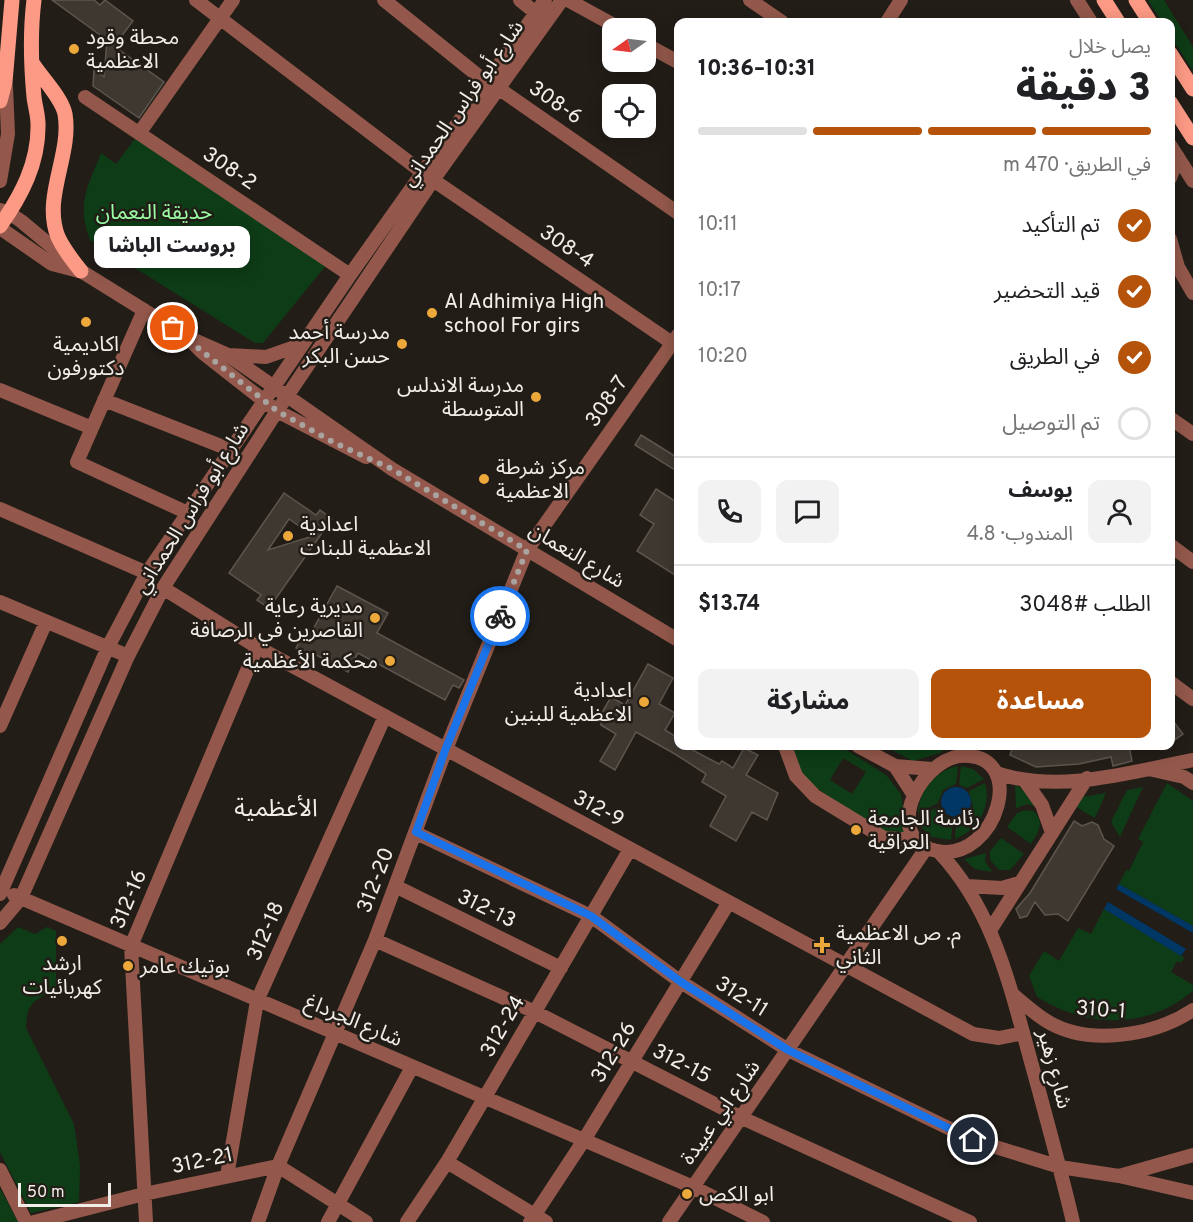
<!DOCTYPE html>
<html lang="ar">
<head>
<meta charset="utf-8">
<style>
  body { margin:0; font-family:Overpass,"Noto Sans Arabic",sans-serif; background:#f2f2f2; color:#202124; direction:rtl; height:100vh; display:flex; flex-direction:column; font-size:22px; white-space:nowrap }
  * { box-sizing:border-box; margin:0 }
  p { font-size:20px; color:#757577 }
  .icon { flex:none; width:33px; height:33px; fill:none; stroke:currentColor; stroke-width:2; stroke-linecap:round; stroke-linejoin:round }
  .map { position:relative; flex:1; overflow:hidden; direction:ltr }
  .side { position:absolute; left:674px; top:18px; width:501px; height:732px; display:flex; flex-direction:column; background:#fff; border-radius:12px; box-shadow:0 3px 15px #0003; direction:rtl }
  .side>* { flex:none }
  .needle { width:39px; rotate:256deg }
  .buttons { position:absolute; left:602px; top:18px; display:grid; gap:12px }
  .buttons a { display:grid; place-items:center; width:54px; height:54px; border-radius:12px; background:#fff; box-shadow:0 3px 15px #0003; font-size:30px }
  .scale { position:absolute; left:18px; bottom:15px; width:93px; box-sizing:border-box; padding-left:6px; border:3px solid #f1ede9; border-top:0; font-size:16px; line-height:21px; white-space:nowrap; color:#f1ede9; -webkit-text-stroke:4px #221d17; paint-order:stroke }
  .pin { position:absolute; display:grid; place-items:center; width:51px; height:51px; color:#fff; margin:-26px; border:3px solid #fff; border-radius:50%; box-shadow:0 2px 6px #0007 }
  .courier { position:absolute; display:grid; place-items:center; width:60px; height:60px; margin:-30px; border:4px solid #1a73e8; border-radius:50%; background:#fff; color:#222; box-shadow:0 2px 8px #0007 }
  .bubble { position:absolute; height:42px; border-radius:12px; background:#fff; box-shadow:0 3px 15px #0003; font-size:20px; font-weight:800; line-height:42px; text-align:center; direction:rtl }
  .headline em { font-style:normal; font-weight:800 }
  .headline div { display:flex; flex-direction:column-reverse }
  .headline { display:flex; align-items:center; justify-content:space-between; height:102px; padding:0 24px }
  h1 { font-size:39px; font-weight:800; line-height:45px }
  .bar { display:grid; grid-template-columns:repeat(4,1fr); gap:9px 6px; align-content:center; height:72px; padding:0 24px }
  .bar i { height:8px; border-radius:4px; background:#e0e0e0 }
  .bar .selected { background:#b45309 }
  .bar p { grid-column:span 4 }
  .line { display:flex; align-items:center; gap:15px; padding:0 24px; border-top:2px solid #e0e0e0 }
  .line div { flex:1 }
  .round { display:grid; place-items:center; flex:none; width:63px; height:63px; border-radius:12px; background:#f2f2f2 }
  ol { padding:0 24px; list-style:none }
  li { display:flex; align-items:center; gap:18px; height:66px }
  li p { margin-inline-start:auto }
  li .icon { padding:6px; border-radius:50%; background:#b45309; color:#fff; stroke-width:4 }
  li:last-child { color:#757577 }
  li i { width:33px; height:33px; border:3px solid #e0e0e0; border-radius:50% }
  .cta { display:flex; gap:12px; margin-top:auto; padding:12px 24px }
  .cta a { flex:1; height:69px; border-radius:12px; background:#b45309; color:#fff; font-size:24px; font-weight:800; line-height:69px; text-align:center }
  .cta a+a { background:#f2f2f2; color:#202124 }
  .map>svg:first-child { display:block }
</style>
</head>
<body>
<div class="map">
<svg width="1193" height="1222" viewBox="0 0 1193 1222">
  <rect width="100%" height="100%" fill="#221d17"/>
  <path fill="#0e3c16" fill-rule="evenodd" d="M1148 0H1164L1193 47V71L1170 35V22H1162Z
    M140 132 327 264 263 343H255L90 240C76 204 88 186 101 153L116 164Z
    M793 746H840L886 775 901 794 907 833 890 836 802 779ZM843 758 866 772 852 794 830 780Z
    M884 746H948L940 753 913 761Z
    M958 766 956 784 943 790 938 803 918 813C920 790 934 771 958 766Z
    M961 766 973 769 984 779 967 788 959 785Z
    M985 783C992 807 978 830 955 839L956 820 967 816 973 807 969 791Z
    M1167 783 1193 801V926L1119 884 1126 870 1129 871 1143 842 1138 839Z
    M1015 785 1023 789 1036 807 1028 804 1016 808Z
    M1143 787 1120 837 1111 822 1127 790Z
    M1106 793 1095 818 1076 807 1082 797Z
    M938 807 946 817 953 820 951 840 932 837 922 828 919 817Z
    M1025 810 1033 811C1046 822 1038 832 1031 844L1007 827 1017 813Z
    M1001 838 1024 854 1010 870H999L990 860V851Z
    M986 853 985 861 992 872 975 869 964 859Z
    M1104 909 1185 958 1181 963 1177 961 1171 972 1193 985V991C1146 1030 1088 1028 1037 997L1029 976 1044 951 1059 961 1078 928 1091 934Z
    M18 927 35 934 47 927 56 931V989C35 1001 27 1001 26 1028L74 1124 80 1165 79 1202 31 1213 0 1152V944Z
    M0 1188 18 1222H0Z"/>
  <path fill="#003765" d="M941 802a15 15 0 1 1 30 0a15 15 0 1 1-30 0Z
    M1119 884 1193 926V933L1116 889Z
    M1108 902 1186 949 1181 956 1104 909Z"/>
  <path fill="#3e3831" stroke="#5c564e" stroke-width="1.5" fill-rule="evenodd" d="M52 0H94L100 5 105 0 133 21 114 46 164 82 139 118 93 86 94 70 104 77 107 40Z
    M641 435 678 458V472L635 445Z
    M656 489 678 503V577L637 551 654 524 640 515Z
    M284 493 316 515 320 510 332 519 269 608 257 600 261 595 229 573ZM289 519 313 536 268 550Z
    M337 586 388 613 377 633 464 680 459 688 453 685 445 700 358 653 348 672 309 651 307 655 296 648 307 628 312 631Z
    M648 664 673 678 659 704 675 713 665 730 678 738V746H685L719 764 722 761 733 768 744 748 758 755 746 775 778 793 767 820 752 812 736 841 710 826 726 796 702 782 706 774 675 754 636 732 615 770 600 761 616 734 601 725 600 716 611 697 625 705Z
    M1170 717 1183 734 1170 743Z
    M1013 746H1033L1037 748 1129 746 1132 761 1113 766 1111 757 1079 764 1036 767 1010 755Z
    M1074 821 1082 826 1092 822 1098 825 1104 839 1114 846 1068 921 1058 914 1045 915 1035 902 1027 916 1020 918 1016 909 1030 893Z"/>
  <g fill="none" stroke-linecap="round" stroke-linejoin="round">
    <path stroke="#93584b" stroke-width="14" d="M196 0 422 172
      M384 0 486 82
      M520 0 536 13
      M568 0 619 28
      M750 0 782 22
      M1077 0 1091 22
      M887 22 901 0
      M645 44 678 62
      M498 88 678 213
      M85 97 350 275
      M140 132 233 0
      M1170 145 1193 181
      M1170 178 1178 157
      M433 180 678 347
      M0 181 8 134 6 87
      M0 210 9 213 21 221 81 271 187 337 203 353 277 411 366 457
      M0 228 52 264 79 271
      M1170 239 1178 267 1193 293
      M144 310 77 462 188 513
      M187 337 228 355 392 469 678 640
      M229 355 266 357 303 344
      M0 390 92 428
      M104 400 231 450
      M1170 418 1193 434
      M0 509 147 573
      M1170 545 1193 562
      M163 588 257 647 973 1034 999 1038 1023 1033
      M0 602 128 656
      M1170 682 1193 699
      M0 726 46 622
      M785 746 796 776 815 796 884 838 918 840
      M858 746 895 766 913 794
      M959 756C1031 750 997 863 937 851 883 840 915 765 959 756Z
      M895 766 932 769
      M1153 770 1184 777 1193 783
      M996 773C1059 794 1130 772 1193 760
      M1025 781 1042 805 1052 833
      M416 833 591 916 681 982 788 1050 973 1140 1060 1167 1119 1176 1193 1155
      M938 851C993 909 1009 983 1030 1058 1045 1113 1060 1167 1073 1222
      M395 886 561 968
      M967 886 1002 888 1019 883
      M0 894 108 647 147 573 350 275 545 0
      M14 895 693 1187 763 1222
      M0 923 21 898 128 656 163 588 277 411 433 180 562 0
      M991 929 1087 778
      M375 940 535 1012 742 1118 970 1222
      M1012 994C1023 1003 1034 1013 1045 1020 1087 1047 1154 1036 1193 1010
      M447 1162 546 1222
      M0 1170 26 1222
      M227 1176 257 1001 385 716
      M1119 1176 1193 1193
      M34 1222 144 1194 278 1166 366 1222
      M146 1222 131 946 257 647
      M258 1222 278 1166 375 940 446 749 527 550 678 335
      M328 1222 412 1067
      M407 1222 447 1162 630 849
      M530 1222 584 1140 729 902
      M669 1222 927 847"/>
    <path stroke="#fc9a85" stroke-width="15" d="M1104 0 1118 22
      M1136 0 1150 22
      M1170 53 1193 89
      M33 64C42 78 62 98 65 114 72 155 42 197 58 237 64 250 72 260 81 271
      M0 101 5 82 12 0
      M1170 102 1193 138
      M0 226C21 196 39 163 38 124 38 115 35 106 34 97 31 65 30 32 34 0"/>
  </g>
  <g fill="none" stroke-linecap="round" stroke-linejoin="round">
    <path stroke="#a9a4a0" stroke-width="6" stroke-dasharray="0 10.8" d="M173 328 277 411 335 443 392 469 527 550 500 616"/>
    <path stroke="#1a73e8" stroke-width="8" d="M500 616 446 748 416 832 591 916 681 982 788 1050 973 1140"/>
  </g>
  <g fill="#eda83b" stroke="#221d17" stroke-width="2">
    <circle cx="74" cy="49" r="6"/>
    <circle cx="432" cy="313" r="6"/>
    <circle cx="86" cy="322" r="6"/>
    <circle cx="402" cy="344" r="6"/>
    <circle cx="536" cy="397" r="6"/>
    <circle cx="484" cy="479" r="6"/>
    <circle cx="288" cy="536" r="6"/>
    <circle cx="375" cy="618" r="6"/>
    <circle cx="390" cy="661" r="6"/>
    <circle cx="644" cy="702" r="6"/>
    <circle cx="856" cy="830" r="6"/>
    <circle cx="62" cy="941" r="6"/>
    <path d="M819 936h6v6h6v6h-6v6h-6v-6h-6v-6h6z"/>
    <circle cx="128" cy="966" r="6"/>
    <circle cx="687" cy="1194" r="6"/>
  </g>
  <g text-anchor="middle" stroke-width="5" stroke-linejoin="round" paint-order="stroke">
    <g font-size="21" fill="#f1ede9" stroke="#221d17" text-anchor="start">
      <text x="86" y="44">محطة وقود<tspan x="86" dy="24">الاعظمية</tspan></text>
      <text x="444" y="308">Al Adhimiya High<tspan x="444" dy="24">school For girs</tspan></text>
      <text x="390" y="339" text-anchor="end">مدرسة أحمد<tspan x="390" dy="24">حسن البكر</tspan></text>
      <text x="86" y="351" text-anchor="middle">اكاديمية<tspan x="86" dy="24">دكتورفون</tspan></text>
      <text x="524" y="392" text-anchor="end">مدرسة الاندلس<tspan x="524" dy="24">المتوسطة</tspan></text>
      <text x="496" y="474">مركز شرطة<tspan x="496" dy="24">الاعظمية</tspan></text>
      <text x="300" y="531">اعدادية<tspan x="300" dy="24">الاعظمية للبنات</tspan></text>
      <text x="363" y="613" text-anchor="end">مديرية رعاية<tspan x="363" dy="24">القاصرين في الرصافة</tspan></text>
      <text x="378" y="668" text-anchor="end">محكمة الأعظمية</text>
      <text x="632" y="697" text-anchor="end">اعدادية<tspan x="632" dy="24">الاعظمية للبنين</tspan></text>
      <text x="868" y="825">رئاسة الجامعة<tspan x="868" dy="24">العراقية</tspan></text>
      <text x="836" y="940">م. ص الاعظمية<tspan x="836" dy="24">الثاني</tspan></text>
      <text x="62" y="970" text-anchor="middle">ارشد<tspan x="62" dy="24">كهربائيات</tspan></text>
      <text x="140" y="973">بوتيك عامر</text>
      <text x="699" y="1201">ابو الكص</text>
    </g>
    <g font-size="21" fill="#f1ede9" stroke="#221d17">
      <text transform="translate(556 102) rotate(35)" y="7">308-6</text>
      <text transform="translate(462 103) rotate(-55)" y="7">شارع أبو فراس الحمداني</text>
      <text transform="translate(230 168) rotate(34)" y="7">308-2</text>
      <text transform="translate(567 246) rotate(34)" y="7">308-4</text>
      <text transform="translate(606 401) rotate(-55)" y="7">308-7</text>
      <text transform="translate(191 508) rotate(-58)" y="7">شارع أبو فراس الحمداني</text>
      <text transform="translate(577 555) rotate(31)" y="7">شارع النعمان</text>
      <text transform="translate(599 808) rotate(28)" y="7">312-9</text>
      <text transform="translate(375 880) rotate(-69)" y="7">312-20</text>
      <text transform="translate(128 899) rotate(-67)" y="7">312-16</text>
      <text transform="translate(487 908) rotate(26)" y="7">312-13</text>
      <text transform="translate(265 931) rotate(-66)" y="7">312-18</text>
      <text transform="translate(742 996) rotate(32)" y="7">312-11</text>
      <text transform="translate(1101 1009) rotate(4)" y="7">310-1</text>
      <text transform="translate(354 1020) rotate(23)" y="7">شارع الجرداغ</text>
      <text transform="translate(502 1026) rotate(-60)" y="7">312-24</text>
      <text transform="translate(613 1052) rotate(-59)" y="7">312-26</text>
      <text transform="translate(682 1063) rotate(27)" y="7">312-15</text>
      <text transform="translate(1055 1069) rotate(75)" y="7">شارع زهير</text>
      <text transform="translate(720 1112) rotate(-55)" y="7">شارع ابي عبيدة</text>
      <text transform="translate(202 1160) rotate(-12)" y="7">312-21</text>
    </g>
    <g font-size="21" fill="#9bfca5" stroke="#221d17">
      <text x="154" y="219">حديقة النعمان</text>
    </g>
    <g font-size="24" fill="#f1ede9" stroke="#221d17">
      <text x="276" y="816">الأعظمية</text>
    </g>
  </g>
</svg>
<div class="buttons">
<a><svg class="needle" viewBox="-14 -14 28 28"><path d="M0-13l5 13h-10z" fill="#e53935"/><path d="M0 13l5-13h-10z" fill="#757577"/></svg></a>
<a><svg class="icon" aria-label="locate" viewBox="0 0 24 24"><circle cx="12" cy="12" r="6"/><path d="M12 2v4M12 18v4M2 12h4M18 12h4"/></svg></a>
</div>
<div class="scale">50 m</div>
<div class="pin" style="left:173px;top:328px;background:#ea580c"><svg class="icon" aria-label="bag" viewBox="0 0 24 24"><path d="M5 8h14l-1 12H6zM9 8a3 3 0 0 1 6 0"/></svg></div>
<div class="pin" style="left:973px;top:1140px;background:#1f2937"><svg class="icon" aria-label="home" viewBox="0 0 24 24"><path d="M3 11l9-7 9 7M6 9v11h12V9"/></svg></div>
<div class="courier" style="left:500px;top:616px"><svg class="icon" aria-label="bike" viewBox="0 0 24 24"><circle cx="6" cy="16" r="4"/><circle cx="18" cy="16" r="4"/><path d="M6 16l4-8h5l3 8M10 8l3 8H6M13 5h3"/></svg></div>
<div class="bubble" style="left:94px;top:226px;width:156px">بروست الباشا</div>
<section class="side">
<div class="headline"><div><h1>3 دقيقة</h1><p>يصل خلال</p></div><em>10:31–10:36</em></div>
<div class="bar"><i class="selected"></i><i class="selected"></i><i class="selected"></i><i></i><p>في الطريق · 470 m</p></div>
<ol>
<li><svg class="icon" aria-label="check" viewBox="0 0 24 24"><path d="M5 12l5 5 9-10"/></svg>تم التأكيد<p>10:11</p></li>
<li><svg class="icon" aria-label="check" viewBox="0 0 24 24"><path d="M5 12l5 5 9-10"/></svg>قيد التحضير<p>10:17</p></li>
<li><svg class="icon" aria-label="check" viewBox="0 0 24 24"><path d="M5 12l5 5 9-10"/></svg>في الطريق<p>10:20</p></li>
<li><i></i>تم التوصيل</li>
</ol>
<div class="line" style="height:108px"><a class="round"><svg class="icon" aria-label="person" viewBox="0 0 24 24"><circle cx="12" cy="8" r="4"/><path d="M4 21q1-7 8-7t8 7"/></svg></a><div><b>يوسف</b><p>المندوب · 4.8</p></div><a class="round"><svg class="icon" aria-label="chat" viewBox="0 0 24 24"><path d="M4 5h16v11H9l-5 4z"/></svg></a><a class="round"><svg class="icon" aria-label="phone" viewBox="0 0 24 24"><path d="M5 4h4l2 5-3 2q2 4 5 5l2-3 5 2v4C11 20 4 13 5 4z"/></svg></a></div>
<div class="line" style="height:78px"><div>الطلب #3048</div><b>$13.74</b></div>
<div class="cta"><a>مساعدة</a><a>مشاركة</a></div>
</section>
</div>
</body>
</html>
